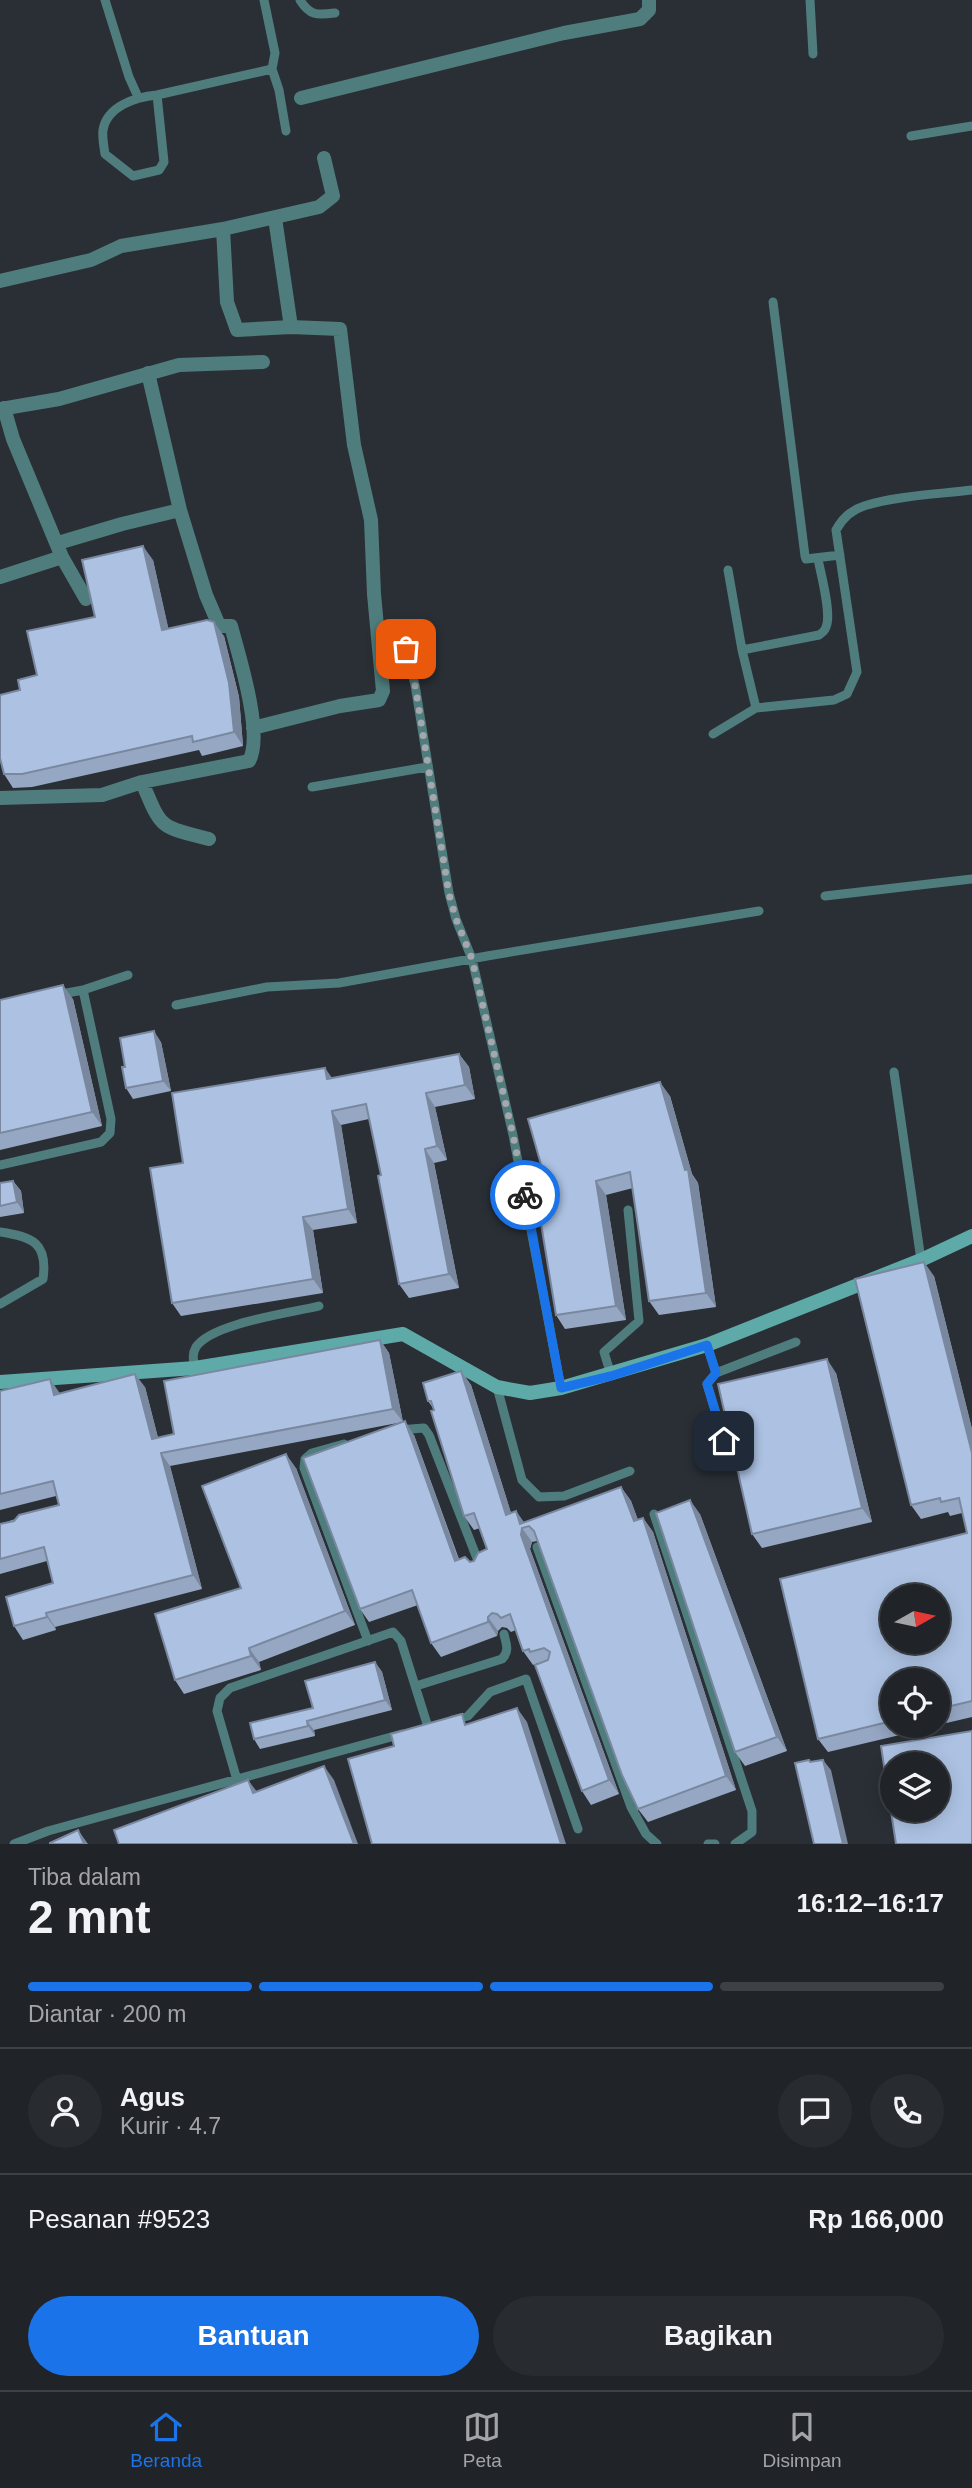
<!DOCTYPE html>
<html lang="id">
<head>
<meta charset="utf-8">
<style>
  body { margin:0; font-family:Helvetica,sans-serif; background:#282b30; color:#f1f3f6; height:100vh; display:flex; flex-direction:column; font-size:26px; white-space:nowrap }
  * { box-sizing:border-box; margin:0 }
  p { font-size:23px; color:#a2a4a8 }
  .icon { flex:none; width:38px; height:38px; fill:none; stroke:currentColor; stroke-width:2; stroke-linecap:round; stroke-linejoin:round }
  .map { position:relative; height:1844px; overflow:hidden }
  .details { display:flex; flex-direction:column; background:#202328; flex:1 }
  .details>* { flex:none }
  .needle { width:46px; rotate:81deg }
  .buttons { position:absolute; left:880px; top:1584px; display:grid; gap:14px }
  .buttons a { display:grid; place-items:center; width:70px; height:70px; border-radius:50%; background:#202328; box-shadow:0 4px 18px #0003,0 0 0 2px #3d4045; font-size:35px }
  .pin { position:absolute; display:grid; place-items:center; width:60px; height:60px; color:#fff; margin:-30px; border-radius:14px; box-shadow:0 4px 10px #0006 }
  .courier { position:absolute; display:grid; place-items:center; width:70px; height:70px; margin:-35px; border:5px solid #1a73e8; border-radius:50%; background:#fff; color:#222; box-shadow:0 2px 9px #0007 }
  .head em { font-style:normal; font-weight:700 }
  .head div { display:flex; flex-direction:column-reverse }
  .head { display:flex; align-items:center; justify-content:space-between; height:119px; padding:0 28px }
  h1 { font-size:46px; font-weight:700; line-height:52px }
  .bar { display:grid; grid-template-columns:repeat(4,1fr); gap:10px 7px; align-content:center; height:84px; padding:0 28px }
  .bar i { height:9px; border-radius:5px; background:#3d4045 }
  .bar .active { background:#1a73e8 }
  .bar p { grid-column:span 4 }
  .line { display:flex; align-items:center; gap:18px; padding:0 28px; border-top:2px solid #3d4045 }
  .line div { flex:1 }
  .round { display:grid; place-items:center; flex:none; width:74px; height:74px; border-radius:37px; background:#282b30 }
  .button { display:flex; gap:14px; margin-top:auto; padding:14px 28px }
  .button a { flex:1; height:80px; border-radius:42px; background:#1a73e8; color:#fff; font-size:28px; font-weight:700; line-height:80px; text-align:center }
  .button a+a { background:#282b30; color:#f1f3f6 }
  .tab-bar { display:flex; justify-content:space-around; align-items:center; height:98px; border-top:2px solid #3d4045; background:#202328; font-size:19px; color:#a2a4a8 }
  .tab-bar a { display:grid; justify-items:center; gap:4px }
  .tab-bar .active { color:#1a73e8 }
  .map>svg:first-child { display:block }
</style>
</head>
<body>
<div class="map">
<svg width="972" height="1844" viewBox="0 0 972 1844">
  <rect width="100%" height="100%" fill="#2a2f36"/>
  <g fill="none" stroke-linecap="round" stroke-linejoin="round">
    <path stroke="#4f7d7d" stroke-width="9" d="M105 0 129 77 138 97
      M264 0 275 53 272 69 279 90 286 131
      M300 0C310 16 317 15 335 13
      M810 0 813 54
      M157 95 164 162 159 170 133 176 105 154C104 147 102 137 103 130 107 106 136 97 157 95L272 69
      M911 136 972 126
      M773 302 805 556 806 559 840 555
      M728 570 742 650 819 635C822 633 825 631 826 627 832 614 821 575 818 559
      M406 649 415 685 449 893 456 919 472 959 513 1135 561 1388
      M742 650 756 708
      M713 734 756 708 834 700 847 694 857 672 836 530C842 519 851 510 864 506 894 496 940 494 972 490
      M312 787 427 767
      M825 896 972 879
      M56 995 83 990 128 975
      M176 1005 267 987 339 983 487 956 759 911
      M894 1072 921 1260
      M0 1165 101 1142 110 1133 111 1119 83 990
      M0 1232C33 1237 48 1243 43 1279L0 1304
      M707 1345 716 1373 796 1342
      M195 1368C193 1359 192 1354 196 1347 212 1323 291 1313 319 1306
      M716 1373 707 1384 732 1465
      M611 1375 604 1352 639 1321 628 1210
      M497 1387 522 1480 539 1497 564 1496 630 1471
      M398 1430 424 1428 429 1435 480 1566
      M344 1444 312 1453 305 1459 304 1468 368 1641
      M654 1514 752 1811V1832L735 1844
      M537 1547 631 1807 646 1834 657 1844
      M416 1686 502 1659C510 1651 506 1644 504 1634
      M452 1720 468 1716 490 1692 526 1679 578 1829
      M237 1780 217 1711 220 1698 230 1688 393 1632 401 1641 428 1727
      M14 1844 48 1831 402 1734
      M708 1844H715"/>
    <path stroke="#4f7d7d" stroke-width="14" d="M301 98 564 33 640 19 649 10V0
      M223 229 227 302 237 330 291 327
      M0 281 91 260 121 246 223 229 319 207 333 196 324 158
      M4 408 13 439 62 557
      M0 409 59 399 179 365 263 362
      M58 543 122 524 180 510
      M0 577 62 557 86 599
      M253 728 340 706 379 700 383 691 374 594 371 520 354 445 340 329 291 327 275 218
      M142 782C162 830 159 826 209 839
      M0 798 102 795 142 782 249 761C264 735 239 656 231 626H222L218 623 206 595 180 510 148 373"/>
    <path stroke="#5daaa9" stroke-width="14" d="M0 1382 195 1368 403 1334 497 1387 530 1393 561 1388 707 1345 921 1260 972 1236"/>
  </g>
  <path fill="#95a7c3" d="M153 560 168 628 224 636 239 697 243 746 202 756 199 750 32 787 13 788 4 774 20 690Z
    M73 999 102 1126 0 1150V1000Z
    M161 1042 171 1091 133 1099 126 1088 125 1067Z
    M459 1054 469 1067 475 1099 435 1107 447 1160 434 1163 459 1288 409 1298 399 1284 381 1175 369 1119 341 1125 357 1223 313 1230 323 1293 181 1316 172 1303 183 1163 332 1078Z
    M670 1096 692 1174 698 1183 716 1307 659 1315 649 1301 633 1188 606 1195 626 1320 565 1329 556 1315 552 1203Z
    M13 1181 21 1191 24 1213 0 1217V1183Z
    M934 1276 972 1429V1717L938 1725V1680H892V1726H938L828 1752 818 1739 967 1533 962 1513 950 1516 948 1512 921 1519 911 1505Z
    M380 1340 389 1353 403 1422 170 1466 202 1589 55 1627 56 1630 23 1640 14 1626 53 1583 47 1561 0 1574V1524L59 1505 56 1496 0 1510V1391L59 1392 60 1394 145 1387 158 1438 174 1434Z
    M461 1371 471 1385 511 1513 516 1511 524 1523 621 1487 631 1501 638 1520 643 1518 653 1532 736 1790 648 1822 638 1809 537 1541 532 1542 530 1549 619 1794 591 1805 582 1791 539 1664 538 1663 533 1665 523 1651 516 1630 511 1632 507 1628 502 1627 498 1631 497 1636 441 1657 431 1643 418 1605 369 1622 360 1609 414 1435 459 1559 470 1562 474 1561 487 1549 480 1528 474 1530 464 1516 433 1408 428 1401Z
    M836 1373 872 1522 762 1548 752 1534Z
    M296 1468 355 1625 259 1662 261 1670 184 1694 175 1680 241 1588Z
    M700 1514 787 1751 745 1766 735 1752Z
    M375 1662 382 1672 392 1710 314 1730 315 1736 260 1749 254 1739 313 1708Z"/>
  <path fill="#79889f" d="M143 546 153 560 172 644 162 630Z
    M214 622 224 636 239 697 243 746 234 732Z
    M63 985 73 999 102 1126 92 1112Z
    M154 1031 161 1042 171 1091 163 1081Z
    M459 1054 469 1067 475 1099 465 1085Z
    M325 1068 335 1082 327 1079Z
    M660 1082 670 1096 692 1174 698 1183 716 1307 706 1293 685 1170Z
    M426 1093 435 1107 447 1160 437 1146Z
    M332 1111 341 1125 357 1223 348 1209Z
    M425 1149 434 1163 459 1288 449 1274Z
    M13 1181 21 1191 24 1213 17 1202Z
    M596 1181 606 1195 626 1320 616 1306Z
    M303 1217 313 1230 323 1293 313 1279Z
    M924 1262 934 1276 972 1429V1453Z
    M380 1340 389 1353 403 1422 393 1409Z
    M827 1359 836 1373 872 1522 862 1508Z
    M461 1371 471 1385 516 1529 506 1515Z
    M135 1374 145 1387 162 1453 152 1439Z
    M50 1379 59 1392 64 1408 54 1395Z
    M405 1421 414 1435 464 1575 455 1561Z
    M161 1453 170 1466 202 1589 193 1575Z
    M286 1454 296 1468 355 1625 345 1611Z
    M621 1487 631 1501 643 1535 634 1521Z
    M690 1500 700 1514 787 1751 777 1737Z
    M516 1511 526 1525 520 1524Z
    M643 1518 653 1532 736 1790 726 1776Z
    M522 1528 532 1542 530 1549 619 1794 609 1780 521 1535Z
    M46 1613 55 1627 56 1630 47 1617Z
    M488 1617 498 1631 497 1636 488 1622Z
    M249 1648 259 1662 261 1670 251 1656Z
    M375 1662 382 1672 392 1710 385 1700Z
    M517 1708 527 1722 566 1844H561Z
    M307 1721 314 1730 315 1736 308 1726Z
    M823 1760 831 1770 848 1844H843Z
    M324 1766 334 1780 358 1844H354Z
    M248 1780 258 1793H253Z
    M78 1830 88 1844H84Z"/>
  <path fill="#adc2e3" stroke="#79889f" stroke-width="2" fill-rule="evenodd" d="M143 546 162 630 207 620 214 622 229 683 234 732 193 742 192 736 22 774H4L0 758V695L20 690 18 680 37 675 27 631 95 617 82 560Z
    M63 985 92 1112 0 1133V1000Z
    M154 1031 163 1081 126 1088 122 1067H125L120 1038Z
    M459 1054 465 1085 426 1093 437 1146 425 1149 449 1274 399 1284 378 1176 381 1175 366 1104 332 1111 348 1209 303 1217 313 1279 172 1303 150 1168 183 1163 172 1093 325 1068 327 1079Z
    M660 1082 685 1170 688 1169 706 1293 649 1301 630 1172 596 1181 616 1306 556 1315 538 1205 552 1203 528 1119Z
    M13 1181 17 1202 0 1206V1183Z
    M924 1262 972 1453V1701L938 1709V1680H892V1721L818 1739 780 1579 967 1533 959 1498 941 1502 940 1498 911 1505 855 1279ZM892 1596H938V1642H892Z
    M380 1340 393 1409 161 1453 193 1575 46 1613 47 1617 14 1626 6 1597 53 1583 44 1547 0 1559V1524L14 1521 19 1515 59 1505 53 1481 0 1494V1391L50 1379 54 1395 135 1374 152 1439 174 1434 164 1381Z
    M827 1359 862 1508 752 1534 718 1384Z
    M461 1371 506 1515 516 1511 520 1524 621 1487 634 1521 643 1518 726 1776 638 1809 622 1775 534 1531 529 1526 522 1528 521 1535 609 1780 582 1791 535 1665 548 1660 550 1652 544 1648 530 1652 529 1649 523 1651 510 1614 501 1618 497 1614 492 1613 488 1617V1622L431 1643 412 1590 360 1609 303 1458 405 1421 455 1561 465 1557 470 1562 474 1561 478 1553 487 1549 474 1513 464 1516 431 1411 434 1410 431 1401H428L423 1383Z
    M286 1454 345 1611 249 1648 251 1656 175 1680 155 1614 241 1588 202 1486Z
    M690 1500 777 1737 735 1752 656 1513Z
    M375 1662 385 1700 307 1721 308 1726 254 1739 250 1723 313 1708 305 1681Z
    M517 1708 561 1844H372L348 1759 394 1746 391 1734 462 1714 465 1725Z
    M972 1731V1844H896L881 1746ZM892 1764H938V1810H892Z
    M809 1760 810 1762 823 1760 843 1844H814L795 1763Z
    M324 1766 354 1844H119L114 1830 248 1780 253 1793Z
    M78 1830 84 1844H50V1843Z"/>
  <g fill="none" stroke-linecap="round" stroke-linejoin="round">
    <path stroke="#a4a7ad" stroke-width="7" stroke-dasharray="0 12.6" d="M406 649 415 685 449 894 456 919 472 959 513 1135 525 1195"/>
    <path stroke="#1a73e8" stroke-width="9" d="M525 1195 561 1388 611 1376 707 1345 716 1373 707 1384 724 1441"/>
  </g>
</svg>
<div class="buttons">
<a><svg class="needle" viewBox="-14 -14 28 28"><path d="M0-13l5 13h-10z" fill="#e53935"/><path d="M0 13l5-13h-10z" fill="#a2a4a8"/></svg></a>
<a><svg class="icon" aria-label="locate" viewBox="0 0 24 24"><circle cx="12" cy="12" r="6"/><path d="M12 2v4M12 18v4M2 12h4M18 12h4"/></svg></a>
<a><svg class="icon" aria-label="layers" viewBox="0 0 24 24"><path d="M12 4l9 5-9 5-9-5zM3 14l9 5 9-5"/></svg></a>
</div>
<div class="pin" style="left:406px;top:649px;background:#ea580c"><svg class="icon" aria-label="bag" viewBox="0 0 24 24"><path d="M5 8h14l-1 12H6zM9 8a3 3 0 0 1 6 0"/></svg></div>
<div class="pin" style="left:724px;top:1441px;background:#1f2937"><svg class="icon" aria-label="home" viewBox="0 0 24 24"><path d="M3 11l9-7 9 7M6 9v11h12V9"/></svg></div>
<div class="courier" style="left:525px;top:1195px"><svg class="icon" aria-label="bike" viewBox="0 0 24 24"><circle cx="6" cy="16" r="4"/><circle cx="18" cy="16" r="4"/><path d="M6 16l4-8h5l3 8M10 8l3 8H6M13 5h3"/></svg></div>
</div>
<section class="details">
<div class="head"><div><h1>2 mnt</h1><p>Tiba dalam</p></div><em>16:12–16:17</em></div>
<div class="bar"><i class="active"></i><i class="active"></i><i class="active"></i><i></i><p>Diantar · 200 m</p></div>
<div class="line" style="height:126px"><a class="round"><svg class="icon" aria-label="person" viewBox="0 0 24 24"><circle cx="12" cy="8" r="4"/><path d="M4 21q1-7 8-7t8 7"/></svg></a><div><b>Agus</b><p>Kurir · 4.7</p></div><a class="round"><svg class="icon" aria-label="chat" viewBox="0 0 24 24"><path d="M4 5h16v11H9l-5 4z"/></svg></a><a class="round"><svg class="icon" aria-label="phone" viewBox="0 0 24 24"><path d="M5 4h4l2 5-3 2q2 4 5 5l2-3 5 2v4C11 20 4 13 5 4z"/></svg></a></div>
<div class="line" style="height:91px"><div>Pesanan #9523</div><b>Rp 166,000</b></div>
<div class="button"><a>Bantuan</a><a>Bagikan</a></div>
</section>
<nav class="tab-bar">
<a class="active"><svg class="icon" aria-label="home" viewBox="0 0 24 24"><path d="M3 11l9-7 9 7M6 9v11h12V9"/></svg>Beranda</a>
<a><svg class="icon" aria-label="map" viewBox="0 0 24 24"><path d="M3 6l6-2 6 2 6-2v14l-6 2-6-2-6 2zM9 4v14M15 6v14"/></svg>Peta</a>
<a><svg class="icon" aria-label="saved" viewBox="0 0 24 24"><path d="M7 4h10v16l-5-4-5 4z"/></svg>Disimpan</a>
</nav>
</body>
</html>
